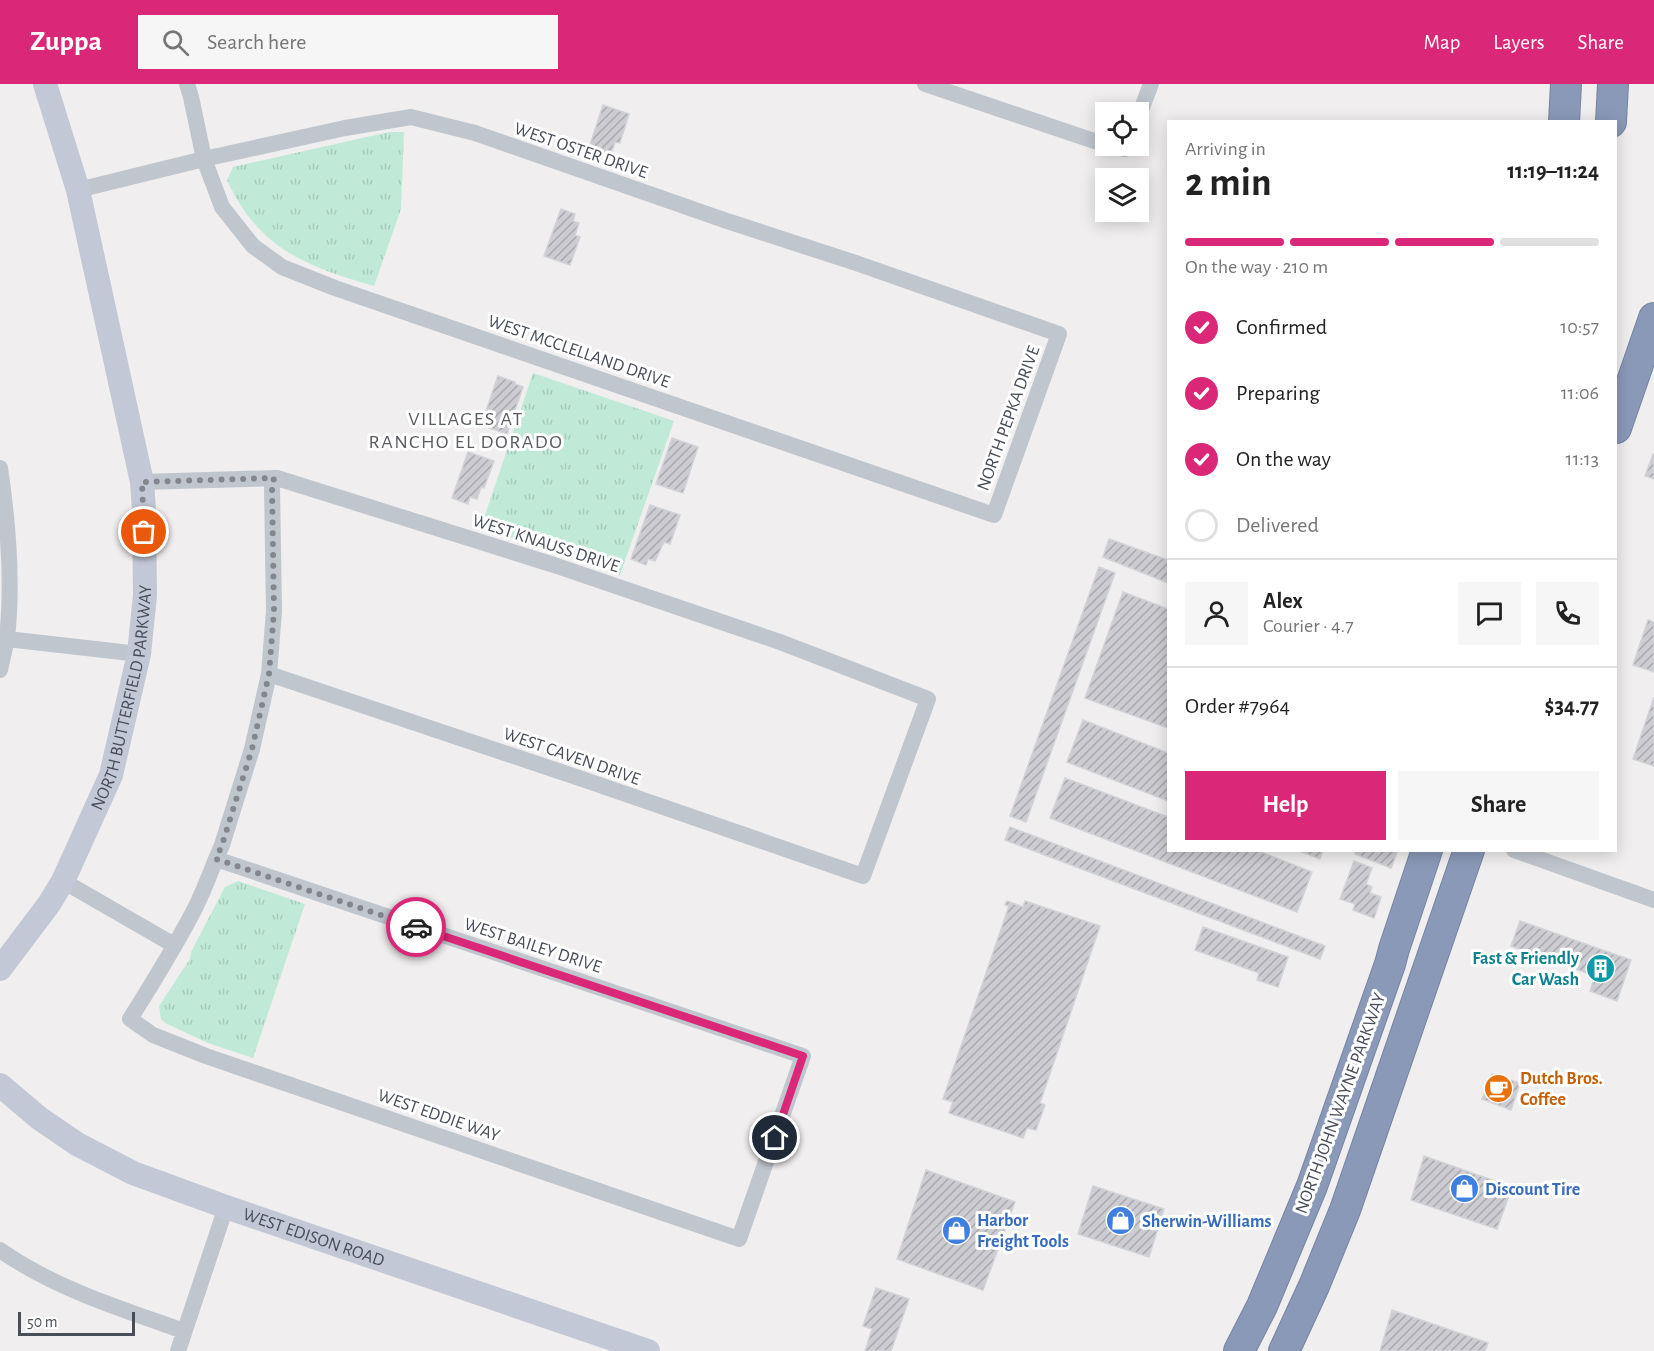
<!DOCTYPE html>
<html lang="en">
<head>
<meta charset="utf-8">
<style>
  body { margin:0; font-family:"Alegreya Sans",sans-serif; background:#f6f6f6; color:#222; height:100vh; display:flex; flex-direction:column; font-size:22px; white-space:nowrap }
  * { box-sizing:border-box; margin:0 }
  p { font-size:20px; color:#767676 }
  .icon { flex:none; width:33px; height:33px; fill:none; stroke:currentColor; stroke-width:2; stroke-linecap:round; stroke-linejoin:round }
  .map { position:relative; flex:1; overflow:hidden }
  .side { position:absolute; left:1167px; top:36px; width:450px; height:732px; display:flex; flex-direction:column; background:#fff; border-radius:0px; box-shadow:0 3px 15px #0003 }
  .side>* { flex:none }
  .controls { position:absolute; left:1095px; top:18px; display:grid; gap:12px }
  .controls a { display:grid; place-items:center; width:54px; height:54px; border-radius:0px; background:#fff; box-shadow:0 3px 15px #0003; font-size:30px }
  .scale { position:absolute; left:18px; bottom:15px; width:117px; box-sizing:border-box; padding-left:6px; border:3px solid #484e59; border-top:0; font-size:16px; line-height:21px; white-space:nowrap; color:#484e59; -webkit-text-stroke:4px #fff; paint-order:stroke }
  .pin { position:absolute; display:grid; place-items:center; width:51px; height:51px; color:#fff; margin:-26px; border:3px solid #fff; border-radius:50%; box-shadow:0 2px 6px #0007 }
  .courier { position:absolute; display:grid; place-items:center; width:60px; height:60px; margin:-30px; border:4px solid #db2777; border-radius:50%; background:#fff; color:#222; box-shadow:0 2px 8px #0007 }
  .summary em { font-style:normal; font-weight:700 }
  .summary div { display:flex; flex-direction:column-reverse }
  .summary { display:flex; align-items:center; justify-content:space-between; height:102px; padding:0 18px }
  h1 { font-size:39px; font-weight:700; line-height:45px }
  .bar { display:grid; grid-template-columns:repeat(4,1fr); gap:9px 6px; align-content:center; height:72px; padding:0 18px }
  .bar i { height:8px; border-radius:4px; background:#e0e0e0 }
  .bar .on { background:#db2777 }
  .bar p { grid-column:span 4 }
  .line { display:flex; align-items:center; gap:15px; padding:0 18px; border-top:2px solid #e0e0e0 }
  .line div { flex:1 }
  .round { display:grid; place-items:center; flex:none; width:63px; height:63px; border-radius:0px; background:#f6f6f6 }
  ol { padding:0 18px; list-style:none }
  li { display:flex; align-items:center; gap:18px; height:66px }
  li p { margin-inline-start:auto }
  li .icon { padding:6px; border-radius:50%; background:#db2777; color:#fff; stroke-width:4 }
  li:last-child { color:#767676 }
  li i { width:33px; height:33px; border:3px solid #e0e0e0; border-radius:50% }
  .action { display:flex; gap:12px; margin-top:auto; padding:12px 18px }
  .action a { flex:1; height:69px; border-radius:0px; background:#db2777; color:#fff; font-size:24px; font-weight:700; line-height:69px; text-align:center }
  .action a+a { background:#f6f6f6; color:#222 }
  header { display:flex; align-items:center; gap:36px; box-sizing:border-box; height:84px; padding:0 30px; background:#db2777; color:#fff }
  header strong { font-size:28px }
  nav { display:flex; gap:33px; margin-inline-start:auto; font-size:21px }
  .search { width:420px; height:54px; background:#f6f6f6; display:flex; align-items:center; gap:15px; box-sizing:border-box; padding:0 21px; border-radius:0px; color:#767676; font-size:22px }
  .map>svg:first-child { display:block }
</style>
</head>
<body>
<header>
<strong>Zuppa</strong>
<div class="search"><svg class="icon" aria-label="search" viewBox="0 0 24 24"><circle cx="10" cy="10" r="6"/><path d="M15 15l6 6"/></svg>Search here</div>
<nav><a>Map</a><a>Layers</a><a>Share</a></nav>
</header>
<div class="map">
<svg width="1654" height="1267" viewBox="0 0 1654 1267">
  <defs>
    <pattern id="park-tufts" width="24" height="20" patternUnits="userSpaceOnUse" patternTransform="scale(1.5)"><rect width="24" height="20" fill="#c0ead7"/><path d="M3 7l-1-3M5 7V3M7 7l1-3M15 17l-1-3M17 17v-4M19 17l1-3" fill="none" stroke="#a6cabb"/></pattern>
    <pattern id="building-hatch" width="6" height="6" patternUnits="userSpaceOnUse" patternTransform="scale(1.5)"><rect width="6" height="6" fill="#ccccd2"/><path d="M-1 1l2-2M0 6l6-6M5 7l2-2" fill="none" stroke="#a8a8ad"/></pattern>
  </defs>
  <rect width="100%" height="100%" fill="#f0eeee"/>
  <path fill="url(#park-tufts)" d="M389 48H404L401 125 374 202C305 182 258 164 227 96L233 83Z
    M533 289 674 337 620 491 481 443Z
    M238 797 305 820 253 974 208 959 165 939 161 935 159 922 190 875 191 868 225 803Z"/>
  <path fill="url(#building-hatch)" stroke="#d2d3d9" stroke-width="1.5" d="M603 21 629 30 620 59 615 58 611 71 603 69 601 75 587 70Z
    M561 125 575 130 573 137 579 139 575 151 580 153 570 181 544 172Z
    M498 292 515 298V300L523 303 507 350 481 341Z
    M672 354 698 363 683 409 656 400Z
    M468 368 494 377 484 404 481 403 477 415 470 413 468 420 452 414Z
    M1653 370 1654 371V395L1645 392Z
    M650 421 680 431 670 460 664 458 655 477 648 475 646 481 631 475Z
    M1109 455 1168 476V499L1103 473Z
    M1099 483 1115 489 1026 738 1010 732Z
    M1123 508 1168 525V644L1085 614Z
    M1648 536 1654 538V588L1633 581Z
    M1654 613V682L1633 675Z
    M1083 636 1168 669V717L1067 678Z
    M1065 694 1168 733V766H1256L1312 788 1297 828 1050 734Z
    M1010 743 1325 862 1320 875 1005 756Z
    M1297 766H1323L1320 775Z
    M1356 766H1398L1391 784 1355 770Z
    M1354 777 1372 784 1366 800 1372 803 1370 809 1381 813 1374 834 1353 826 1355 820 1340 815Z
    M1007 817 1023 823 1025 817 1100 842 1040 1019 1045 1021 1036 1046 1027 1044 1023 1054 949 1029 953 1018 943 1015 1009 822 1005 821Z
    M1520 837 1631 876 1617 917 1590 907 1595 892 1511 862Z
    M1203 843 1288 873 1278 903 1257 896 1259 889 1195 866Z
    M1492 990 1520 999 1511 1026 1482 1015Z
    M1424 1072 1512 1103 1497 1145 1411 1116Z
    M926 1086 1015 1118 983 1206 897 1175Z
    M1093 1102 1164 1125 1149 1173 1078 1150Z
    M876 1204 909 1215 891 1267H865L872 1245 863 1242Z
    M1392 1226 1488 1259 1485 1267H1380Z"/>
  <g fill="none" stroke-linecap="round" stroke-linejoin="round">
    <defs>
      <path id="highway" d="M1564 38 1566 0
        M1611 38 1613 0
        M1616 344 1654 234
        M1239 1267 1262 1222 1312 1102 1390 880 1394 865 1427 766
        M1284 1267 1314 1202 1345 1126 1469 766"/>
    </defs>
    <use href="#highway" stroke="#7684a3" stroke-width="32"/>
    <path stroke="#c0c6ce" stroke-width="16" d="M925 0 1106 61
      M1138 34 1151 0
      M1109 62 1124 65 1126 62
      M78 106 204 75 345 44 411 33 475 49 724 136 856 179 1059 250 994 431 335 204 282 183 253 162 222 123 204 75 191 13 187 0
      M0 384C8 438 13 500 7 554 5 565 2 576 0 586
      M142 398 277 394 554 481 780 558 928 615 863 792 588 697 269 590
      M7 555 139 570
      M1514 766 1654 816
      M216 775 803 972 739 1155 206 972 153 951 130 935C152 900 173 866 192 830 204 808 212 783 222 761L252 665 269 590 274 527 272 404 274 394
      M63 797 174 861
      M0 1166C56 1205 121 1225 184 1247
      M178 1267 226 1123"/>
    <g stroke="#c2c8d5" stroke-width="24">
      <path id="s1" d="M0 885 49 820 63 797 111 691 139 570 145 511 144 426 142 398 78 106 45 0"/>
      <path id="s2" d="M0 1001 39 1034 77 1060 133 1089 226 1123 648 1267"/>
    </g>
    <use href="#highway" stroke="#8a99b8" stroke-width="30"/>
  </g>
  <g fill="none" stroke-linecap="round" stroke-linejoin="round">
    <path stroke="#83868d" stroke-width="6" stroke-dasharray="0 10.8" d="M144 448 142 398 274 394 272 404 274 527 269 590 252 665 222 761 216 775 416 843"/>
    <path stroke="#db2777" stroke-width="8" d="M416 843 803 972 775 1054"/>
  </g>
  <defs>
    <symbol id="building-disc" viewBox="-11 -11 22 22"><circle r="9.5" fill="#0f9aa8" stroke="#fff"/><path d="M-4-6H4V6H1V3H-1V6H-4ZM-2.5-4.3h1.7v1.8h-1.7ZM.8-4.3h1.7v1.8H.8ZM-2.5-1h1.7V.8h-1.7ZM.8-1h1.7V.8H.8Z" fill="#fff"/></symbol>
    <symbol id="cafe-disc" viewBox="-11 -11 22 22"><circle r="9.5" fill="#e8710a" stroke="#fff"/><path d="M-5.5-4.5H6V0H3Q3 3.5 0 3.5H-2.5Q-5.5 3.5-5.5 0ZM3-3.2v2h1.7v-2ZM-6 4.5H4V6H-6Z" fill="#fff"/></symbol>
    <symbol id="shop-disc" viewBox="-11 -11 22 22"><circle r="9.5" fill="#3f7fe0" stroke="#fff"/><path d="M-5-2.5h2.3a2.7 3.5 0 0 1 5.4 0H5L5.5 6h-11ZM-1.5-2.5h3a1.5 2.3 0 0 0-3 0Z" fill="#fff"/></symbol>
  </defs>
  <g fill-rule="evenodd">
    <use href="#building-disc" x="1584" y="868" width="33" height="33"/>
    <use href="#cafe-disc" x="1482" y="988" width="33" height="33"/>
    <use href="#shop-disc" x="1448" y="1088" width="33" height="33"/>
    <use href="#shop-disc" x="1104" y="1120" width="33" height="33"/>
    <use href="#shop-disc" x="940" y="1130" width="33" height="33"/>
  </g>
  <g text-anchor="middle" stroke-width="6" stroke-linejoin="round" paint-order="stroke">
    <g font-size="18" fill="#484e59" stroke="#fff">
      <text transform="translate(581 66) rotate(19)" y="6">WEST OSTER DRIVE</text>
      <text transform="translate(579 267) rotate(19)" y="6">WEST MCCLELLAND DRIVE</text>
      <text transform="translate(1008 334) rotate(-70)" y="6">NORTH PEPKA DRIVE</text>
      <text transform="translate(546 459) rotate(18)" y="6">WEST KNAUSS DRIVE</text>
      <text dy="6" stroke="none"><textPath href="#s1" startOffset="303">NORTH BUTTERFIELD PARKWAY</textPath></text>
      <text transform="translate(572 672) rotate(19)" y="6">WEST CAVEN DRIVE</text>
      <text transform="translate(533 861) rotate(18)" y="6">WEST BAILEY DRIVE</text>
      <text transform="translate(1340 1019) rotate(-70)" y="6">NORTH JOHN WAYNE PARKWAY</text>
      <text transform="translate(439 1031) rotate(19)" y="6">WEST EDDIE WAY</text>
      <text dy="6" stroke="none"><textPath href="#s2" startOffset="352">WEST EDISON ROAD</textPath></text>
    </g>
    <g font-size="18" font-weight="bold" fill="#0d838f" stroke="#fff" text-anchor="end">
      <text x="1579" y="880">Fast &amp; Friendly<tspan x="1579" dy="21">Car Wash</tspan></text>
    </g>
    <g font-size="18" font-weight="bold" fill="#c56008" stroke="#fff" text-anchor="start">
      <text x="1520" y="1000">Dutch Bros.<tspan x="1520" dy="21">Coffee</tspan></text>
    </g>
    <g font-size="18" font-weight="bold" fill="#366cbe" stroke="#fff" text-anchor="start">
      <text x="1485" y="1111">Discount Tire</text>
      <text x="977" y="1142">Harbor<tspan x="977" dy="21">Freight Tools</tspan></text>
      <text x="1142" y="1143">Sherwin-Williams</text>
    </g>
    <g font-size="20" letter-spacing="1.5" fill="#5b5d62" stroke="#fff">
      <text x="466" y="341">VILLAGES AT<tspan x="466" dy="23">RANCHO EL DORADO</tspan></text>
    </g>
  </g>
</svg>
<div class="controls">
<a><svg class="icon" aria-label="locate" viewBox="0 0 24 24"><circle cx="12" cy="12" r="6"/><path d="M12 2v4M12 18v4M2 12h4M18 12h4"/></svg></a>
<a><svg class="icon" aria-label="layers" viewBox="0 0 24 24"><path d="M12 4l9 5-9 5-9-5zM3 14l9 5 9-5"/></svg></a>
</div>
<div class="scale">50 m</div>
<div class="pin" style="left:144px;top:448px;background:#ea580c"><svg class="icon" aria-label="bag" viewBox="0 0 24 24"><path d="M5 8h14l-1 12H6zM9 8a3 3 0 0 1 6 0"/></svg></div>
<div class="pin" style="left:775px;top:1054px;background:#1f2937"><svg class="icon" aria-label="home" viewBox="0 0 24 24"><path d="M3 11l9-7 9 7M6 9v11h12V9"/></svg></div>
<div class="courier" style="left:416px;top:843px"><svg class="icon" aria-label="car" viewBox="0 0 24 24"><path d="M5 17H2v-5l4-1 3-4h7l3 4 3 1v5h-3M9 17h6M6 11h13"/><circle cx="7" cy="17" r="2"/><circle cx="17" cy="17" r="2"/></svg></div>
<section class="side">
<div class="summary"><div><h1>2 min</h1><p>Arriving in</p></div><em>11:19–11:24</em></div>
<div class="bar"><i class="on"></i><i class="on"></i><i class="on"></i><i></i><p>On the way · 210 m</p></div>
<ol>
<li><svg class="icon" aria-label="check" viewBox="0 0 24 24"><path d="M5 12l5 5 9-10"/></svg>Confirmed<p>10:57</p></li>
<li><svg class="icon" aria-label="check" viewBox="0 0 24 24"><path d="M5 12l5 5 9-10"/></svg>Preparing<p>11:06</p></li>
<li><svg class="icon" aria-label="check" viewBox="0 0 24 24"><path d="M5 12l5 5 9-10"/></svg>On the way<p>11:13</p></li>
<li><i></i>Delivered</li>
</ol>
<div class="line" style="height:108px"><a class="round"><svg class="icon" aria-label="person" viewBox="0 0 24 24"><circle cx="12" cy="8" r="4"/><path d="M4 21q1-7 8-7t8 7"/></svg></a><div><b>Alex</b><p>Courier · 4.7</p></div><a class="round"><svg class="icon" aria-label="chat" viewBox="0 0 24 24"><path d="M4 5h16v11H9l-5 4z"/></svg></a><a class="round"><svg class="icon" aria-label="phone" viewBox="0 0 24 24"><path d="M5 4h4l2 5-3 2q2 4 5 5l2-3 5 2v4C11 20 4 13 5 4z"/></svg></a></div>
<div class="line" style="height:78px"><div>Order #7964</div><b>$34.77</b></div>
<div class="action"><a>Help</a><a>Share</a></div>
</section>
</div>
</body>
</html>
